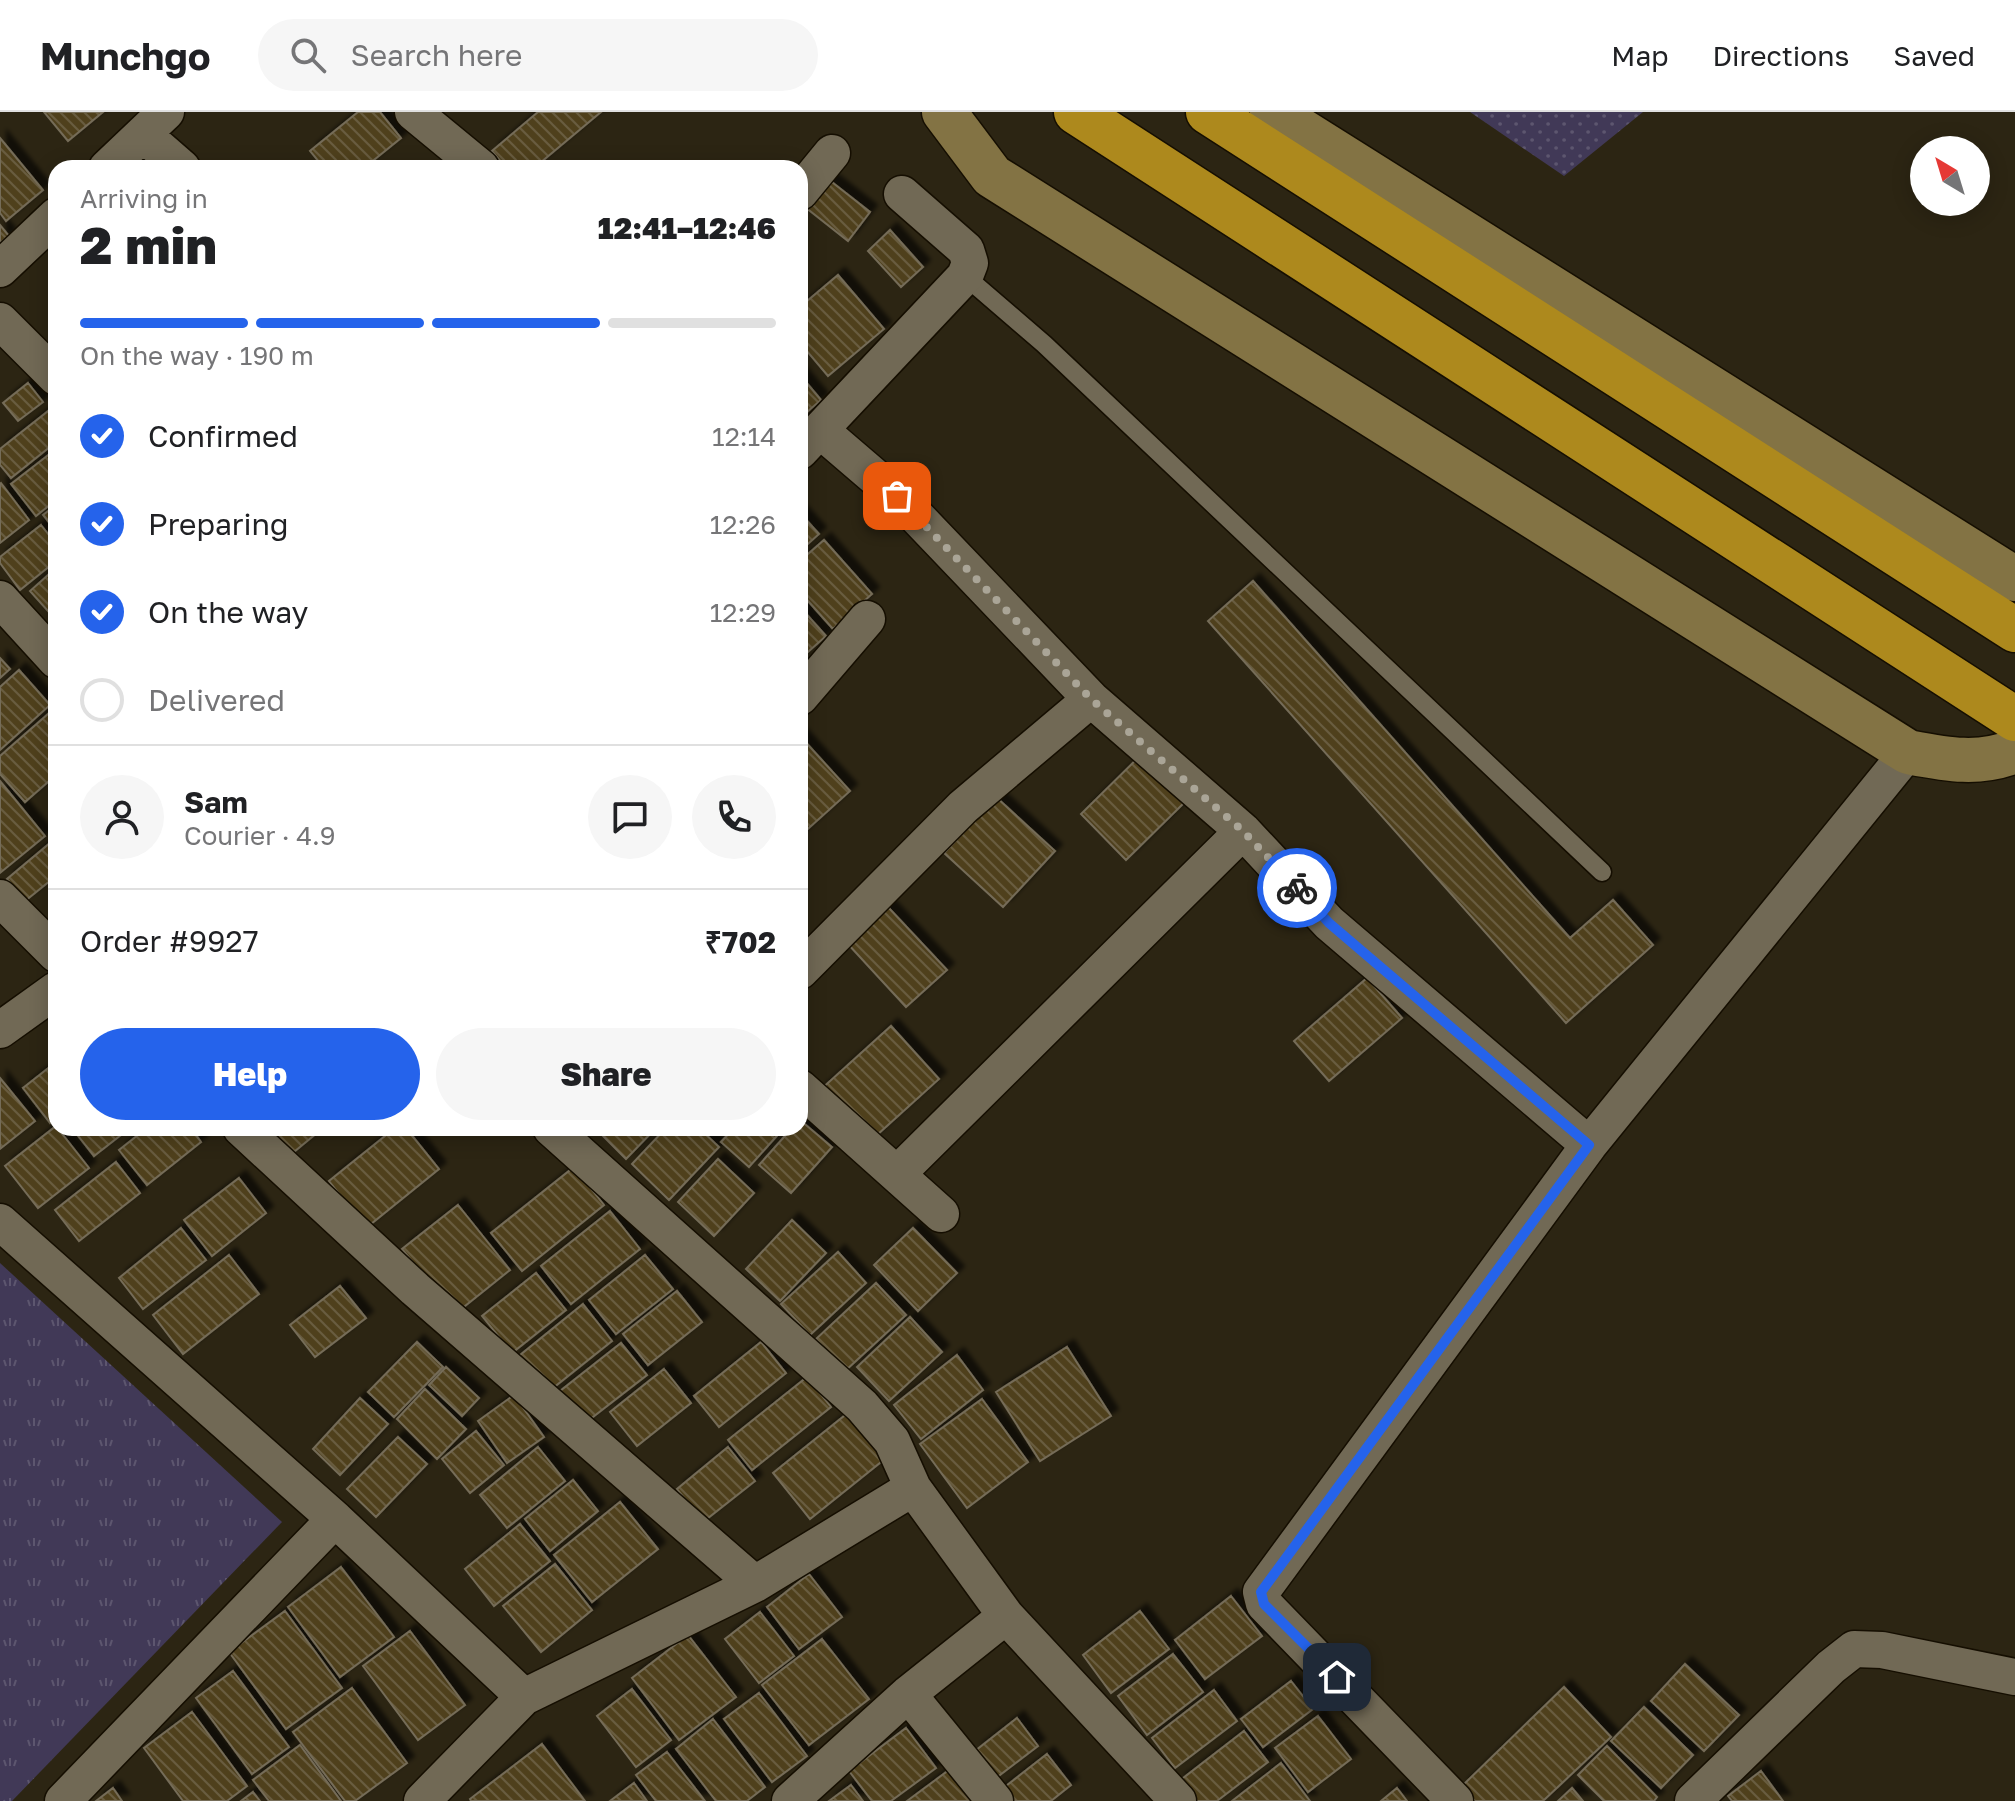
<!DOCTYPE html>
<html lang="en">
<head>
<meta charset="utf-8">
<style>
  body { margin:0; font-family:"Golos Text",sans-serif; background:#f6f6f6; color:#202124; height:100vh; display:flex; flex-direction:column; font-size:30px; white-space:nowrap }
  * { box-sizing:border-box; margin:0 }
  p { font-size:26px; color:#757577 }
  .icon { flex:none; width:44px; height:44px; fill:none; stroke:currentColor; stroke-width:2; stroke-linecap:round; stroke-linejoin:round }
  .map { position:relative; flex:1; overflow:hidden }
  .sheet { position:absolute; left:48px; top:48px; width:760px; height:976px; display:flex; flex-direction:column; background:#fff; border-radius:24px; box-shadow:0 4px 20px #0003 }
  .sheet>* { flex:none }
  .needle { width:52px; rotate:322deg }
  .controls { position:absolute; left:1910px; top:24px; display:grid; gap:16px }
  .controls a { display:grid; place-items:center; width:80px; height:80px; border-radius:50%; background:#fff; box-shadow:0 4px 20px #0003; font-size:40px }
  .pin { position:absolute; display:grid; place-items:center; width:68px; height:68px; color:#fff; margin:-34px; border-radius:16px; box-shadow:0 4px 12px #0006 }
  .courier { position:absolute; display:grid; place-items:center; width:80px; height:80px; margin:-40px; border:6px solid #2563eb; border-radius:50%; background:#fff; color:#222; box-shadow:0 2px 10px #0007 }
  .summary em { font-style:normal; font-weight:800 }
  .summary div { display:flex; flex-direction:column-reverse }
  .summary { display:flex; align-items:center; justify-content:space-between; height:136px; padding:0 32px }
  h1 { font-size:52px; font-weight:800; line-height:60px }
  .bar { display:grid; grid-template-columns:repeat(4,1fr); gap:12px 8px; align-content:center; height:96px; padding:0 32px }
  .bar i { height:10px; border-radius:6px; background:#e0e0e0 }
  .bar .on { background:#2563eb }
  .bar p { grid-column:span 4 }
  .line { display:flex; align-items:center; gap:20px; padding:0 32px; border-top:2px solid #e0e0e0 }
  .line div { flex:1 }
  .round { display:grid; place-items:center; flex:none; width:84px; height:84px; border-radius:42px; background:#f6f6f6 }
  ol { padding:0 32px; list-style:none }
  li { display:flex; align-items:center; gap:24px; height:88px }
  li p { margin-inline-start:auto }
  li .icon { padding:8px; border-radius:50%; background:#2563eb; color:#fff; stroke-width:4 }
  li:last-child { color:#757577 }
  li i { width:44px; height:44px; border:4px solid #e0e0e0; border-radius:50% }
  .action { display:flex; gap:16px; margin-top:auto; padding:16px 32px }
  .action a { flex:1; height:92px; border-radius:48px; background:#2563eb; color:#fff; font-size:32px; font-weight:800; line-height:92px; text-align:center }
  .action a+a { background:#f6f6f6; color:#202124 }
  header { display:flex; align-items:center; gap:48px; box-sizing:border-box; height:112px; padding:0 40px; background:#fff; border-bottom:2px solid #e0e0e0 }
  header strong { font-size:38px }
  nav { display:flex; gap:44px; margin-inline-start:auto; font-size:28px }
  .search { width:560px; height:72px; background:#f6f6f6; display:flex; align-items:center; gap:20px; box-sizing:border-box; padding:0 28px; border-radius:44px; color:#757577; font-size:30px }
  .map>svg:first-child { display:block }
</style>
</head>
<body>
<header>
<strong>Munchgo</strong>
<div class="search"><svg class="icon" aria-label="search" viewBox="0 0 24 24"><circle cx="10" cy="10" r="6"/><path d="M15 15l6 6"/></svg>Search here</div>
<nav><a>Map</a><a>Directions</a><a>Saved</a></nav>
</header>
<div class="map">
<svg width="2015" height="1689" viewBox="0 0 2015 1689">
  <defs>
    <pattern id="grass-dots" width="8" height="8" patternUnits="userSpaceOnUse" patternTransform="scale(2)"><rect width="8" height="8" fill="#413957"/><path d="M2 2h.1M6 6h.1" fill="none" stroke="#5d566f" stroke-width="1.8" stroke-linecap="round"/></pattern>
    <pattern id="park-tufts" width="24" height="20" patternUnits="userSpaceOnUse" patternTransform="scale(2)"><rect width="24" height="20" fill="#413957"/><path d="M3 7l-1-3M5 7V3M7 7l1-3M15 17l-1-3M17 17v-4M19 17l1-3" fill="none" stroke="#5d566f"/></pattern>
    <pattern id="building-back-hatch" width="6" height="6" patternUnits="userSpaceOnUse" patternTransform="scale(2)"><rect width="6" height="6" fill="#4f411f"/><path d="M-1 5l2 2M0 0l6 6M5-1l2 2" fill="none" stroke="#695d3f"/></pattern>
    <filter id="shadow"><feDropShadow dx="7" dy="-7" stdDeviation="2" flood-color="#0009"/></filter>
  </defs>
  <rect width="100%" height="100%" fill="#2c2513"/>
  <path fill="url(#grass-dots)" d="M1470 0H1643L1564 64Z"/>
  <path fill="url(#park-tufts)" d="M0 1151 282 1410 12 1689H0Z"/>
  <path fill="url(#building-back-hatch)" stroke="#756c58" stroke-width="2" filter="url(#shadow)" d="M44 0H103L68 29Z
    M358 0H380L401 26 364 56H324L310 39Z
    M538 0H601L534 56H506L492 39Z
    M0 26 43 78 6 109 0 101Z
    M828 67 870 100 848 129 805 95Z
    M0 113 9 124 0 131Z
    M890 118 923 155 901 175 868 139Z
    M838 163 884 217 828 264 800 231V195Z
    M800 263 821 288 800 306Z
    M28 271 43 290 18 309 3 291Z
    M52 296 56 301V330L11 366 0 353V337Z
    M56 337V388L36 404 11 372Z
    M1 371 29 408 0 431V372Z
    M56 393V419L43 403Z
    M800 401 819 422 800 439Z
    M41 413 56 432V449L20 478 0 451V445Z
    M824 428 872 482 833 517 800 480V449Z
    M56 456V508L30 479Z
    M1253 469 1570 826 1613 788 1653 833 1566 911 1208 509Z
    M800 495 826 524 800 547Z
    M0 546 10 557 0 566Z
    M19 558 50 593 0 638V575Z
    M56 595V663L25 690 0 662V644Z
    M800 624 850 679 800 724Z
    M1144 640 1189 686 1126 748 1081 702Z
    M0 669 45 724 0 761Z
    M996 685 1055 739 1003 795 944 741Z
    M56 726V764L25 789 7 767Z
    M887 794 947 858 906 895 847 831Z
    M1367 866 1402 906 1329 969 1294 929Z
    M891 914 939 967 867 1032 819 979Z
    M56 950V1006L50 1011 23 976Z
    M0 966 35 1009 0 1037Z
    M800 1008 832 1035 791 1081 759 1053 792 1016H800Z
    M56 1014 89 1056 38 1096 5 1054Z
    M72 1016H130L94 1044Z
    M147 1016H191L201 1030 147 1073 119 1038Z
    M267 1016H323L289 1044Z
    M395 1016H406L439 1057 366 1116 329 1069Z
    M599 1016H656L626 1047 597 1018Z
    M666 1016H699L719 1035 669 1088 632 1052Z
    M734 1016H784L749 1055 721 1030Z
    M718 1047 754 1081 714 1124 678 1090Z
    M116 1050 140 1081 79 1129 55 1098Z
    M574 1055 604 1093 522 1159 491 1121Z
    M239 1066 266 1101 212 1144 184 1108Z
    M458 1093 510 1158 455 1202 402 1137Z
    M610 1099 640 1137 571 1192 541 1154Z
    M792 1108 826 1141 780 1189 746 1157Z
    M181 1116 206 1148 143 1197 119 1166Z
    M913 1116 957 1161 918 1199 874 1153Z
    M838 1140 866 1171 810 1223 781 1192Z
    M229 1143 259 1182 183 1242 153 1203Z
    M645 1143 673 1177 616 1222 589 1188Z
    M536 1161 566 1198 512 1241 482 1204Z
    M876 1171 906 1203 845 1259 816 1227Z
    M340 1174 366 1206 315 1245 290 1213Z
    M677 1179 702 1210 648 1253 623 1222Z
    M583 1192 612 1229 543 1284 514 1248Z
    M910 1205 942 1240 889 1289 857 1255Z
    M417 1230 443 1255 394 1305 368 1280Z
    M761 1230 786 1261 719 1315 694 1284Z
    M621 1231 647 1263 580 1315 555 1283Z
    M1067 1235 1111 1304 1040 1349 996 1280Z
    M957 1243 983 1278 921 1327 894 1293Z
    M446 1255 479 1286 462 1304 429 1273Z
    M664 1257 691 1291 637 1334 610 1300Z
    M807 1265 831 1295 752 1358 728 1328Z
    M425 1277 466 1317 437 1347 397 1307Z
    M514 1283 544 1325 507 1351 478 1309Z
    M360 1286 388 1312 340 1363 313 1337Z
    M982 1287 1028 1350 967 1396 920 1332Z
    M854 1296 891 1342 810 1407 773 1361Z
    M476 1319 504 1353 470 1381 442 1347Z
    M398 1325 427 1352 376 1405 347 1377Z
    M538 1335 565 1369 507 1416 480 1383Z
    M728 1335 755 1369 703 1410 677 1377Z
    M573 1368 598 1399 550 1439 525 1407Z
    M620 1390 658 1437 592 1490 554 1443Z
    M520 1412 550 1449 494 1494 465 1457Z
    M555 1452 592 1498 541 1540 503 1494Z
    M341 1455 394 1525 340 1565 288 1495Z
    M809 1462 842 1505 799 1537 767 1495Z
    M1231 1484 1262 1524 1205 1567 1175 1528Z
    M285 1499 342 1576 286 1617 229 1540Z
    M1140 1499 1169 1537 1111 1581 1083 1543Z
    M760 1500 794 1544 759 1571 725 1527Z
    M410 1519 465 1593 418 1628 363 1554Z
    M688 1523 736 1585 679 1628 632 1566Z
    M822 1527 869 1587 809 1633 762 1573Z
    M1173 1542 1203 1580 1147 1623 1118 1584Z
    M1685 1552 1739 1603 1704 1639 1651 1589Z
    M233 1559 289 1635 252 1662 196 1586Z
    M1291 1569 1313 1597 1263 1635 1241 1607Z
    M1564 1575 1611 1625 1543 1689H1475L1461 1675Z
    M352 1576 407 1651 355 1689H345L293 1620Z
    M632 1577 671 1628 636 1655 597 1604Z
    M1214 1578 1237 1609 1175 1656 1152 1626Z
    M759 1581 807 1644 772 1670 724 1607Z
    M1644 1595 1693 1643 1661 1676 1611 1629Z
    M192 1600 247 1674 227 1689H183L144 1636Z
    M1318 1604 1351 1647 1308 1680 1275 1636Z
    M1017 1606 1038 1634 996 1666 975 1639Z
    M713 1607 765 1675 747 1689H716L676 1637Z
    M906 1616 936 1656 891 1689H872L849 1659Z
    M1244 1619 1268 1650 1217 1689H1193L1178 1670Z
    M542 1632 585 1689H471L470 1687Z
    M300 1633 341 1689H269L253 1668Z
    M1607 1634 1657 1685 1654 1689H1604L1578 1663Z
    M667 1640 705 1689H656L636 1663Z
    M1047 1642 1071 1673 1051 1689H1003L997 1681Z
    M1281 1651 1310 1689H1232Z
    M949 1658 971 1689H907Z
    M1761 1659 1783 1689H1732L1728 1684Z
    M634 1671 647 1689H610Z
    M851 1673 863 1689H829Z
    M113 1676 122 1689H96Z
    M1397 1676 1407 1689H1381Z
    M1572 1676 1583 1689H1558Z
    M253 1680 260 1689H241Z"/>
  <g fill="none" stroke-linecap="round" stroke-linejoin="round">
    <defs>
      <path id="lane" d="M965 164 1044 232 1602 760"/>
      <path id="street" d="M413 0 481 56
        M143 22 182 56
        M107 56 166 0
        M800 80 832 41
        M0 157 56 104
        M0 209 56 265
        M820 318 897 384 1091 587 1243 719 1329 811 1589 1033
        M800 339 965 164 970 151 966 138 902 82
        M0 487 56 548
        M800 585 867 507
        M0 786 56 842
        M800 859 963 695 1091 587
        M0 918 56 878
        M800 976 941 1102
        M241 1016 415 1177 755 1472
        M551 1016 862 1294 892 1329 913 1376 1006 1504 1178 1689
        M897 1062 1243 719
        M0 1110 335 1407 524 1585
        M908 1582 995 1689
        M63 1689 335 1407
        M422 1689 524 1585 755 1472 913 1376
        M790 1689 908 1582 1006 1504
        M1455 1689 1264 1492 1261 1480 1589 1033 1908 640
        M1693 1689 1831 1555 1854 1537 1882 1538 2015 1565"/>
      <path id="secondary" d="M944 0 992 64 1908 640C1945 647 1979 654 2015 639
        M1272 0 2015 467"/>
      <path id="highway" d="M1076 0 2015 607
        M1208 0 2015 518"/>
    </defs>
    <use href="#lane" stroke="#150e01" stroke-width="21"/>
    <use href="#street" stroke="#150e01" stroke-width="39"/>
    <use href="#secondary" stroke="#150e01" stroke-width="47"/>
    <use href="#highway" stroke="#150e01" stroke-width="47"/>
    <use href="#lane" stroke="#716955" stroke-width="18"/>
    <use href="#street" stroke="#716955" stroke-width="36"/>
    <use href="#secondary" stroke="#837344" stroke-width="44"/>
    <use href="#highway" stroke="#ad891d" stroke-width="44"/>
  </g>
  <g fill="none" stroke-linecap="round" stroke-linejoin="round">
    <path stroke="#aaa597" stroke-width="8" stroke-dasharray="0 14.4" d="M897 384 1091 587 1243 719 1297 776"/>
    <path stroke="#2563eb" stroke-width="10" d="M1297 776 1329 811 1589 1033 1261 1480 1264 1492 1337 1565"/>
  </g>
</svg>
<div class="controls">
<a><svg class="needle" viewBox="-14 -14 28 28"><path d="M0-13l5 13h-10z" fill="#e53935"/><path d="M0 13l5-13h-10z" fill="#757577"/></svg></a>
</div>
<div class="pin" style="left:897px;top:384px;background:#ea580c"><svg class="icon" aria-label="bag" viewBox="0 0 24 24"><path d="M5 8h14l-1 12H6zM9 8a3 3 0 0 1 6 0"/></svg></div>
<div class="pin" style="left:1337px;top:1565px;background:#1f2937"><svg class="icon" aria-label="home" viewBox="0 0 24 24"><path d="M3 11l9-7 9 7M6 9v11h12V9"/></svg></div>
<div class="courier" style="left:1297px;top:776px"><svg class="icon" aria-label="bike" viewBox="0 0 24 24"><circle cx="6" cy="16" r="4"/><circle cx="18" cy="16" r="4"/><path d="M6 16l4-8h5l3 8M10 8l3 8H6M13 5h3"/></svg></div>
<section class="sheet">
<div class="summary"><div><h1>2 min</h1><p>Arriving in</p></div><em>12:41–12:46</em></div>
<div class="bar"><i class="on"></i><i class="on"></i><i class="on"></i><i></i><p>On the way · 190 m</p></div>
<ol>
<li><svg class="icon" aria-label="check" viewBox="0 0 24 24"><path d="M5 12l5 5 9-10"/></svg>Confirmed<p>12:14</p></li>
<li><svg class="icon" aria-label="check" viewBox="0 0 24 24"><path d="M5 12l5 5 9-10"/></svg>Preparing<p>12:26</p></li>
<li><svg class="icon" aria-label="check" viewBox="0 0 24 24"><path d="M5 12l5 5 9-10"/></svg>On the way<p>12:29</p></li>
<li><i></i>Delivered</li>
</ol>
<div class="line" style="height:144px"><a class="round"><svg class="icon" aria-label="person" viewBox="0 0 24 24"><circle cx="12" cy="8" r="4"/><path d="M4 21q1-7 8-7t8 7"/></svg></a><div><b>Sam</b><p>Courier · 4.9</p></div><a class="round"><svg class="icon" aria-label="chat" viewBox="0 0 24 24"><path d="M4 5h16v11H9l-5 4z"/></svg></a><a class="round"><svg class="icon" aria-label="phone" viewBox="0 0 24 24"><path d="M5 4h4l2 5-3 2q2 4 5 5l2-3 5 2v4C11 20 4 13 5 4z"/></svg></a></div>
<div class="line" style="height:104px"><div>Order #9927</div><b>₹702</b></div>
<div class="action"><a>Help</a><a>Share</a></div>
</section>
</div>
</body>
</html>
